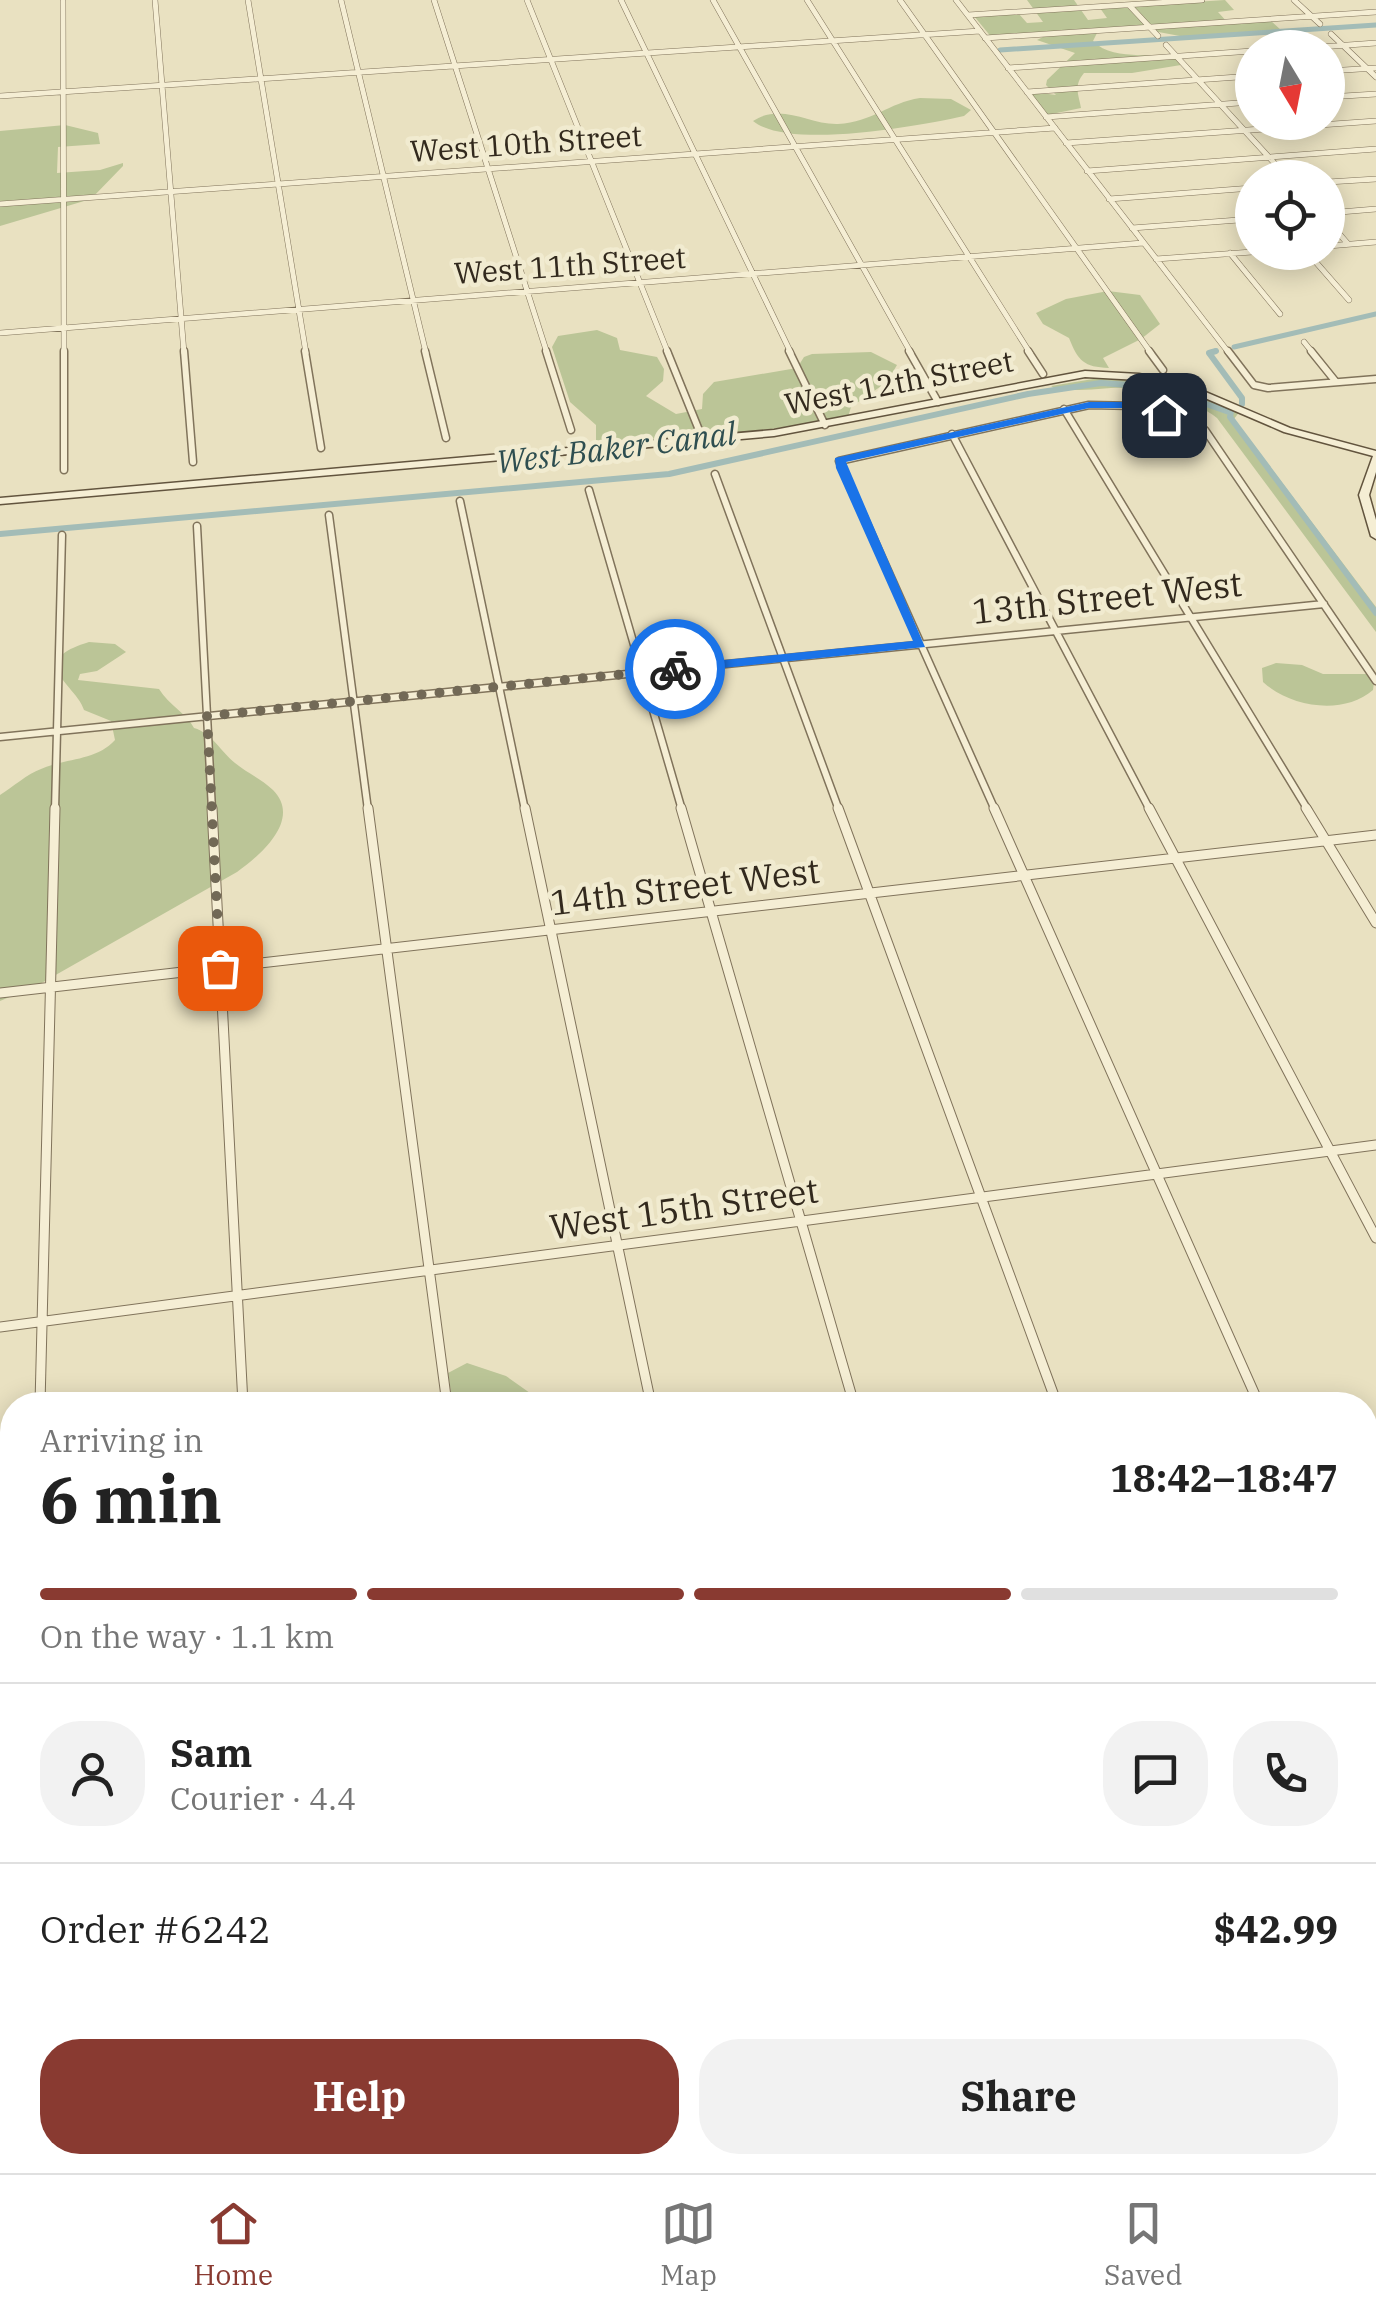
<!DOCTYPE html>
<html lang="en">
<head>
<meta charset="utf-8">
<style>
  body { margin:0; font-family:"IBM Plex Serif",serif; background:#f2f2f2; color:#222; height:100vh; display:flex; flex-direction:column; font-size:38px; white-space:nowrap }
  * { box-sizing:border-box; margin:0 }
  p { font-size:32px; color:#767676 }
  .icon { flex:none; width:55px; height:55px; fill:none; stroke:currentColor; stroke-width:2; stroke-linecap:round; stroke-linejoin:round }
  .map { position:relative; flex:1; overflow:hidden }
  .side { position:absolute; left:0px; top:1392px; width:1378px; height:782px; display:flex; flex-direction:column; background:#fff; border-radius:40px 40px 0 0; box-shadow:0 5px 25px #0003 }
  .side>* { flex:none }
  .needle { width:65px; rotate:170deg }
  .buttons { position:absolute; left:1235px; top:30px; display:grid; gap:20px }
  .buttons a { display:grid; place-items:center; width:110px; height:110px; border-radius:50%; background:#fff; box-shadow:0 5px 25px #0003; font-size:50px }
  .pin { position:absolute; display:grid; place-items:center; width:85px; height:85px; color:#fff; margin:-42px; border-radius:20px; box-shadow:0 5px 15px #0006 }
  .courier { position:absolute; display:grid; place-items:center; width:100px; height:100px; margin:-50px; border:8px solid #1a73e8; border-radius:50%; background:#fff; color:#222; box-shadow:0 2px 12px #0007 }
  .overview em { font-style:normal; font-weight:700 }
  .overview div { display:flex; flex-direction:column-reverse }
  .overview { display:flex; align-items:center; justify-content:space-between; height:170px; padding:0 40px }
  h1 { font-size:65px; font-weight:700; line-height:75px }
  .bar { display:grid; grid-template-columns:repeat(4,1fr); gap:15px 10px; align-content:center; height:120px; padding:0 40px }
  .bar i { height:12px; border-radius:8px; background:#e0e0e0 }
  .bar .selected { background:#893a31 }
  .bar p { grid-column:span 4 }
  .line { display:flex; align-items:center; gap:25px; padding:0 40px; border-top:2px solid #e0e0e0 }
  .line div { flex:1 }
  .round { display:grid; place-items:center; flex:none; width:105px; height:105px; border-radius:40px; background:#f2f2f2 }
  .button { display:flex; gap:20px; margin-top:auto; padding:20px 40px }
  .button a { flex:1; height:115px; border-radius:40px; background:#893a31; color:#fff; font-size:40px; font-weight:700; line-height:115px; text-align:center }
  .button a+a { background:#f2f2f2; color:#222 }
  .tab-bar { display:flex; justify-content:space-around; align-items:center; height:140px; border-top:2px solid #e0e0e0; background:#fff; font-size:28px; color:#767676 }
  .tab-bar a { display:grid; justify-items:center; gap:5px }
  .tab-bar .selected { color:#893a31 }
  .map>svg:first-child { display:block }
</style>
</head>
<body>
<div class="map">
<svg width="1376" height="2173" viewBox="0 0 1376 2173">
  <rect width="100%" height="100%" fill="#e9e1c1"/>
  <path fill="#bbc597" d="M1027 0H1074L1088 20 1107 18 1100 8 1225 0 1234 10 1218 12 1228 23 1270 20 1282 31 1196 39 1137 28 1097 33 1093 41C1116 65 1161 47 1187 64L1132 73H1084C1073 86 1079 96 1081 108L1047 115 1026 91 1056 95 1046 85 1047 80 1075 53 1037 40 1045 36 992 38 974 16 1019 14 1027 23 1043 22Z
    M920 98 951 99 971 110 964 116C919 126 789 150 753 121 782 102 809 125 838 124 873 122 888 103 920 98Z
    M65 125 98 133 100 144 58 147 57 173 100 170 123 163V166L91 199 0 226V131Z
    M1108 291 1140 295 1160 324 1141 339 1103 358 1109 368C1084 367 1078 361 1069 338L1043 324 1036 313 1066 299Z
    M597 330 617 338 620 350 657 357 664 369 663 381 646 396 676 414 702 409 703 394 714 382 797 368 804 357 812 354 871 352 897 365 887 382 851 407 848 417 734 435 596 443V425L570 402 552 347 558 336Z
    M1093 379H1122L1165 386 1240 411 1234 419 1376 607V632L1217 418C1193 399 1159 391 1128 388 1110 386 1062 395 1051 386Z
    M89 642 115 644 126 652 97 671 80 674 78 680 159 689C169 705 187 714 194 728 212 733 221 752 235 763 247 773 262 779 273 790 303 820 258 857 237 872L38 985 0 1001V795C13 787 27 774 41 769 66 758 96 761 115 740L111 721 84 710C77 685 23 662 89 642Z
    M1276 663 1302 665 1323 674H1367L1374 683 1373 690C1343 716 1290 707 1263 682L1262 668Z
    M467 1363 506 1376 547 1405H453L448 1373Z
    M12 1587V1710L0 1730V1590Z
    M626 2163H789L791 2173H632Z"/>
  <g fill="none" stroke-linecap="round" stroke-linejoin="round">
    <path stroke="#a3bcb7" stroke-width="5" d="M1000 50 1376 25
      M1234 347 1376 314
      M1209 353 1216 351"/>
    <path stroke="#a3bcb7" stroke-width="6" d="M1216 351 1209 353 1242 398V404
      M1231 411 1230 417 1376 613
      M0 534 669 474 1028 394 1101 383 1158 387 1229 412"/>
    <path stroke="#a3bcb7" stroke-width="11" d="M1365 1523 1376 1521
      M0 1777 12 1775"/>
    <defs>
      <path id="street-far3" d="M155 0 184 353
        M248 0 306 353
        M341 0 426 353
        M434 0 547 353
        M527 0 668 353
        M621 0 791 353
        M713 0 911 353
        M807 0 1030 353
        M900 0 1151 353
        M956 0 1229 353
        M1294 0 1320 24
        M63 1 64 353
        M1129 5 1158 36
        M968 15 1202 0
        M1331 34 1376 77
        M985 38 1376 12
        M1166 45 1288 178
        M1306 48 1376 43
        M1008 68 1252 51
        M1328 71 1376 68
        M1027 92 1252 76
        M0 96 980 31
        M1328 97 1376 94
        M1046 117 1252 102
        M1066 143 1376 121
        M1087 171 1376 149
        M1328 182 1376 179
        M1109 199 1252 188
        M0 204 1055 128
        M1328 213 1376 209
        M1328 221 1348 244
        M1132 228 1252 219
        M1328 246 1376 242
        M1307 252 1349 300
        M1230 253 1280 314
        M1156 259 1252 252
        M0 333 1143 243
        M1304 342 1313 353"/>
      <path id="street-far2" d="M64 351V470
        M184 351 193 462
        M305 351 321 448
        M425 351 446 438
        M546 351 571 430
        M667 351 703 440
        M789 351 825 425
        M909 351 938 402
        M1028 351 1043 374
        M1149 351 1163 370
        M1228 351 1254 385 1268 388 1376 379
        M1311 351 1336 382
        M1064 409 1308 810
        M952 434 1150 810
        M715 474 839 810
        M589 490 682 810
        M460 501 525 810
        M329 515 368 810
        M197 526 212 810
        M0 737 1324 604
        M55 810 62 535
        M995 810 839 461 1089 405 1138 406 1165 415 1181 426 1205 430 1376 681"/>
      <path id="street-far1" d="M212 808 243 1404
        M368 808 447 1404
        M525 808 651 1404
        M681 808 854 1404
        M838 808 1057 1404
        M994 808 1259 1404
        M1149 808 1376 1238
        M1306 808 1376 923
        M0 993 1376 835
        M0 1327 1376 1145
        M40 1404 55 808"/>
      <path id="street" d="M447 1401V1405
        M650 1401 651 1405
        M853 1401 854 1405
        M1056 1401 1057 1405
        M1258 1401 1260 1405
        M1365 1546 1376 1544
        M1365 1636 1376 1659
        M0 1802 12 1799
        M1365 2157 1376 2155
        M29 2162V2173
        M293 2162 294 2173
        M557 2162 559 2173
        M822 2162 824 2173
        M1085 2162 1088 2173
        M1349 2162 1353 2173
        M1294 2173 1343 2162"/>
      <path id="secondary" d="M1085 371 1139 374 1182 382 1290 428 1376 451V472L1369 495 1376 520V539L1371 536 1359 495 1373 456 1284 432 1177 386 1139 380 1085 377 774 436 0 504V498L774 430Z"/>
    </defs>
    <use href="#street-far3" stroke="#80735b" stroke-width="6"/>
    <use href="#street-far2" stroke="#80735b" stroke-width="9"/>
    <use href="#street-far1" stroke="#80735b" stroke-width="11"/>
    <use href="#street" stroke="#80735b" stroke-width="14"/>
    <use href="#secondary" stroke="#62543e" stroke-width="3"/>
    <use href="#street-far3" stroke="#f5eed4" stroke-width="5"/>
    <use href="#street-far2" stroke="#f5eed4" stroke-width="6"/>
    <use href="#street-far1" stroke="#f5eed4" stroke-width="9"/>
    <use href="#street" stroke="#f5eed4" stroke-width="11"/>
    <use href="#secondary" fill="#f5eed4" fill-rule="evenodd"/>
  </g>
  <path fill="#1a73e8" d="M1089 402H1131L1170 415 1164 418 1131 408H1089L846 462 925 647 675 673 668 669 675 665 913 641 836 468 835 458Z"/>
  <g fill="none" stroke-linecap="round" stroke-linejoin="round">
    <path stroke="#726956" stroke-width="10" stroke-dasharray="0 18" d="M220 968 207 716 675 669"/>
  </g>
  <g text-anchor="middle" stroke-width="9" stroke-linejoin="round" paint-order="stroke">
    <g font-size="30" fill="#32291d" stroke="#f1ebd0">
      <text transform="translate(526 144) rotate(-4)" y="10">West 10th Street</text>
      <text transform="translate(570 266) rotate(-4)" y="10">West 11th Street</text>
      <text transform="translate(899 383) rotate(-11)" y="10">West 12th Street</text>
    </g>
    <g font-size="32" font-style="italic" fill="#2e4e50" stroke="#f1ebd0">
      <text transform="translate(616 448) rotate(-7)" y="11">West Baker Canal</text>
    </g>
    <g font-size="35" fill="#32291d" stroke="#f1ebd0">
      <text transform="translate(1107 598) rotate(-6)" y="12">13th Street West</text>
      <text transform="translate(685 887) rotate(-7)" y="12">14th Street West</text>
      <text transform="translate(684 1209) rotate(-8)" y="12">West 15th Street</text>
    </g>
  </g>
</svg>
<div class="buttons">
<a><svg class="needle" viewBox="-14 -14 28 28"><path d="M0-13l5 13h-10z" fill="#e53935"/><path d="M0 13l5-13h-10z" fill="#767676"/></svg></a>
<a><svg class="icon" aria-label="locate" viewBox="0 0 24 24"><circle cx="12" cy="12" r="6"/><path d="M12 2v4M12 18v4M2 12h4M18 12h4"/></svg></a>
</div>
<div class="pin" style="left:220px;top:968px;background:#ea580c"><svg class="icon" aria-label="bag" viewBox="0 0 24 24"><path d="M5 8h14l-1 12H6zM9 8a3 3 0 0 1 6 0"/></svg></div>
<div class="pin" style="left:1164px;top:415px;background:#1f2937"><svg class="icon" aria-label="home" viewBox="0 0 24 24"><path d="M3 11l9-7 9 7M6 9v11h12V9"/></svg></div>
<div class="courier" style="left:675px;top:669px"><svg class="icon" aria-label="bike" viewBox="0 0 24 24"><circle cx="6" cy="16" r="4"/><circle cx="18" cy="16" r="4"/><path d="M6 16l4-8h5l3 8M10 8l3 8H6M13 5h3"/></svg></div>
<section class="side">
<div class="overview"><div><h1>6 min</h1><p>Arriving in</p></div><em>18:42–18:47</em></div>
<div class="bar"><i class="selected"></i><i class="selected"></i><i class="selected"></i><i></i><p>On the way · 1.1 km</p></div>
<div class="line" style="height:180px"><a class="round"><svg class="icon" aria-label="person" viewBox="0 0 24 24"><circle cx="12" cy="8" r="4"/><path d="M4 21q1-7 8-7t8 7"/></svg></a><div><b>Sam</b><p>Courier · 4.4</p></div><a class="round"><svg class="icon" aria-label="chat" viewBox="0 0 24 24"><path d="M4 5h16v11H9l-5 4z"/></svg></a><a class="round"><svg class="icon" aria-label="phone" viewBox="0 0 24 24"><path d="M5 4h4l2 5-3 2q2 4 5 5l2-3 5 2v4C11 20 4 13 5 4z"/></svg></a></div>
<div class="line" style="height:130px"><div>Order #6242</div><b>$42.99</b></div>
<div class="button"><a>Help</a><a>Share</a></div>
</section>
</div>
<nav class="tab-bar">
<a class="selected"><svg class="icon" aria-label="home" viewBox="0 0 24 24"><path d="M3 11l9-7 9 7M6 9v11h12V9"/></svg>Home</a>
<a><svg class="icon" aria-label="map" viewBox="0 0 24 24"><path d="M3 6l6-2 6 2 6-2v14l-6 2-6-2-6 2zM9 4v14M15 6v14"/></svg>Map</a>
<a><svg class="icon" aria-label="saved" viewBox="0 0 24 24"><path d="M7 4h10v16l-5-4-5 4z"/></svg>Saved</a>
</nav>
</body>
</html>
